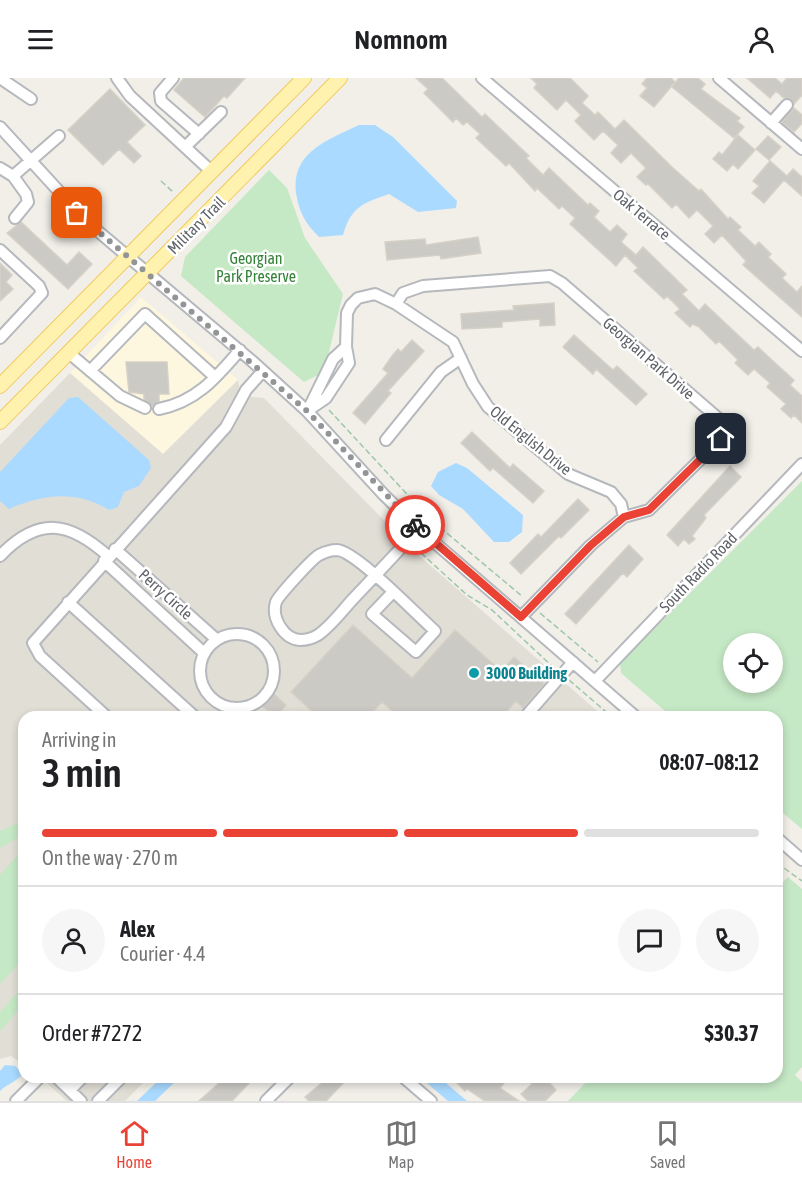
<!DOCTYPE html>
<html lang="en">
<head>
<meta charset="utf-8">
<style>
  body { margin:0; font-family:"Asap Condensed",sans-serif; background:#f6f6f6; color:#202124; height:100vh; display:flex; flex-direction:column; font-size:22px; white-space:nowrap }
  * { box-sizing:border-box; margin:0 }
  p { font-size:20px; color:#757577 }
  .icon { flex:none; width:33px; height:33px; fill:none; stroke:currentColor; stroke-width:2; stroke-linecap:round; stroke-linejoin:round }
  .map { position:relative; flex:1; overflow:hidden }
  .drawer { position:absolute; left:18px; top:633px; width:765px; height:372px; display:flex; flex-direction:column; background:#fff; border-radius:18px; box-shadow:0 3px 9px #0003 }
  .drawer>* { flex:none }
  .fabs { position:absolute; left:723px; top:555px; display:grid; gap:12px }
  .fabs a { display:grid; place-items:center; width:60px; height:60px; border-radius:50%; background:#fff; box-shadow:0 3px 9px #0003; font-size:30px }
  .pin { position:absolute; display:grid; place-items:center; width:51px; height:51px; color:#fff; margin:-26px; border-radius:12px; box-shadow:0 3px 9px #0006 }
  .courier { position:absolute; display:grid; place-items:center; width:60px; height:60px; margin:-30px; border:4px solid #ea4335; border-radius:50%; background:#fff; color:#222; box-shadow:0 2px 8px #0007 }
  .summary em { font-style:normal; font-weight:600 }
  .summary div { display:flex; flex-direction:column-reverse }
  .summary { display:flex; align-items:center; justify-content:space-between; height:102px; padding:0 24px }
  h1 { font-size:39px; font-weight:600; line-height:45px }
  .bar { display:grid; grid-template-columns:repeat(4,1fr); gap:9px 6px; align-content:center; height:72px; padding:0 24px }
  .bar i { height:8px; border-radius:4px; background:#e0e0e0 }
  .bar .selected { background:#ea4335 }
  .bar p { grid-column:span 4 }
  .line { display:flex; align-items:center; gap:15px; padding:0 24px; border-top:2px solid #e0e0e0 }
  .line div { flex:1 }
  .round { display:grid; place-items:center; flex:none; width:63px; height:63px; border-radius:32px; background:#f6f6f6 }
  header { display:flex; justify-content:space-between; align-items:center; height:78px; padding:0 24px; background:#fff; font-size:27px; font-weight:600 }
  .tabs { display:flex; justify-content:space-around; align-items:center; height:84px; border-top:2px solid #e0e0e0; background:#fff; font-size:16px; color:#757577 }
  .tabs a { display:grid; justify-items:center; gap:3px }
  .tabs .selected { color:#ea4335 }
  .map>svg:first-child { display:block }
</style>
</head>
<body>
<header><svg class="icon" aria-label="menu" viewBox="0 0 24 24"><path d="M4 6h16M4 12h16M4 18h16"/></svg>Nomnom<svg class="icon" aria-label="person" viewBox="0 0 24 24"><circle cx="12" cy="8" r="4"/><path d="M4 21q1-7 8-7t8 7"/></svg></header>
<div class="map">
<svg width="802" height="1023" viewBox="0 0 802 1023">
  <rect width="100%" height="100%" fill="#f1efe8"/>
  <path fill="#fef7e0" d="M141 219 238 302 163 376 70 295Z"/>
  <path fill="#e1ded6" d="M70 295 163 376 238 302 240 313 252 319 264 320 417 476 604 639H24V987L11 978 0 981V367Z
    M40 999H149L125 1023H67Z"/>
  <path fill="#c5e8c5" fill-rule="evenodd" d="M269 92 287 110 305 160 343 216 324 294 304 304 181 198 185 179Z
    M802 403V751L777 730V639H672L621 595 620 585ZM734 566H772V604H734Z
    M24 742V756L0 770V753Z
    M24 770V880L0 906V797Z
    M788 799 802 811V989L795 997 802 1004V1023H568L591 999H777V810Z
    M24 907V926L0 953V934Z"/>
  <path fill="#aadaff" d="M359 47H375L393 59 457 123 456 130 418 134 389 116C363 125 351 129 343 157L319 159C305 145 299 134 296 115 291 74 328 62 359 47Z
    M78 319 149 382 151 390 139 408 124 414 118 429 109 432C76 412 43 416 9 431L0 423V394L69 320Z
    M456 385 467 390 523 437 522 454 509 464H494L463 431 439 417 431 408 438 394Z
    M5 987 15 988 23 996C16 1004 7 1006 0 1013V993Z
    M162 999H180L155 1023H137Z
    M420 999H439L467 1023H448Z"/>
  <path fill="#cccac5" stroke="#d6d1c6" stroke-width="1.5" d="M184 0H245L227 20 224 18 205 39 174 12Z
    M416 0H442L482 39 485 36 529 78 526 80 543 97 549 90 588 127 590 125 599 133 594 139 610 154 617 147 627 156 621 164 636 177 643 169 687 212 682 216 699 233 705 226 754 272 758 269 774 284 794 302 790 307 802 318V345L794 337 791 340 781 331 786 326 767 309 770 305 754 291 748 297 735 285 738 282 719 263 716 266 699 249 693 246 690 249 675 235 680 231 667 218 664 221 634 193 638 190 625 177 616 188 570 146 575 140 562 128 559 131 537 110 535 113 509 85 506 88 476 60 480 56 467 44 463 47 456 40 453 44 424 15 428 11Z
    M531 0H570L588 18 582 25 595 37 598 34 615 51 624 42 673 90 699 113 701 111 728 141 730 139 741 149 738 152 755 168 759 164 771 176 768 179 786 196 782 200 797 214 802 208V239L743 187 746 183 722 157 714 165 705 156 713 148 697 132 689 140 676 126 672 130 648 106 646 107 637 99 646 90 631 75 621 85 611 75 618 67 603 53 594 62 575 43 581 37 566 22 557 32 534 10 537 6Z
    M647 0H671L675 4 654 29 640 18 647 10 642 6Z
    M679 0H698L705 6 701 11 740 40 737 43 744 49 734 60 672 9Z
    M747 0H775L782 6 787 0H802V17L794 26 791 21 784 20 776 13 770 20Z
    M110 11 145 47 127 64 141 78 134 85 119 71 103 87 68 52Z
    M794 30 802 37V45L794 54 782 44Z
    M738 57 755 72 738 91 733 86 727 93 713 81 719 74 722 77Z
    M768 58 781 69 769 82 756 71Z
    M770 83 787 98 793 91 802 99V118L784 102 764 125 752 115 759 108 753 103Z
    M21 144 67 187 79 174 92 186 68 211 7 155Z
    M478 159 481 175 441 181 440 177 387 182 385 164 425 161 426 167Z
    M0 185 12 197 6 204 13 211 0 223Z
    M554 225 555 247 540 248V241L502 244V249L462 251 461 236 514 232 513 228Z
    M574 257 613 292 617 288 647 316 636 327 596 291 593 296 563 269Z
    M412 262 424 273 388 313 391 315 365 346 353 335 388 295 383 291 392 278 398 271 401 274Z
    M126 284H167L169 316H159V323L152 328 144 321V316L129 314Z
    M472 354 510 390 513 386 544 413 533 425 493 390 490 393 461 365Z
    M730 388 741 399 704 437 706 440 692 458 695 461 689 466 684 461 678 468 667 457Z
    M578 421 589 432 561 460 559 458 521 496 510 485 538 456 541 459Z
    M629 467 643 481 627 499 623 495 576 546 565 536Z
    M353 547 412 600 455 552 501 593 514 579 544 606 523 630 516 623 502 639H399L382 624 368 639H318L291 614Z
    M273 615 286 627 276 639 262 628Z
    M226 999H248L251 1003 232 1023H199Z
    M329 999H349L326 1023H309L305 1019Z
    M451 999H495L504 1005 500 1010 519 1023H485L467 1011 465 1013Z
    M525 999H544L556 1012 545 1023H528L521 1016 532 1006Z"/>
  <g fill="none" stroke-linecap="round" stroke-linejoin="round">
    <defs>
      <path id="minor" d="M0 0 31 21
        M117 0 130 18 212 94
        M173 0 160 15 161 23 199 56
        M482 0 802 273
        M719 0 802 71
        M771 45 787 27
        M0 49 87 144 252 283 307 333 384 417 419 451 636 639
        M185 69 221 34
        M0 90 13 98
        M15 140 28 124 26 116 13 98 59 58
        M0 172 39 208 42 215 0 260
        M396 226 403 215 423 208 550 198 562 205 719 341 723 352 721 361 649 432 624 439 591 467 521 539
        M69 275 120 318 145 330
        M90 293 145 236 215 299
        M159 331C196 324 216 300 240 272
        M308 332 333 281 346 269
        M307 333 326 320 349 285 346 269 347 235 351 227 358 220 375 216 396 226 453 264 473 306 488 329 568 396 611 414 621 426 624 439
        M386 362 441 294 461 280
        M115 471 216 561
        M0 478C39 437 70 444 108 478
        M104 483 204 575
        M392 515 372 536 416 574 435 553C417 537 356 473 337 472 330 472 325 474 319 477 312 481 279 517 276 524 271 540 284 561 300 562 306 562 313 560 318 557 331 548 342 533 353 521 375 498 397 474 419 451
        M68 524 195 639
        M200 593a37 37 0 1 1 74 0a37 37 0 1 1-74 0Z
        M595 603 802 386
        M107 639 40 578 33 565 226 349 246 312 263 293
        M525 639 573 584
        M777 760 802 782
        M56 999 81 1023
        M403 999 431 1023
        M70 1012 83 999
        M16 1023 40 999
        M98 1023 122 999
        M266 1023 290 999"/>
      <path id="major" d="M0 308 304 0
        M0 344 340 0"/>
    </defs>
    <use href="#minor" stroke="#b5b8bc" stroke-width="14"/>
    <use href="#major" stroke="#f2c960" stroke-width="16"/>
    <path stroke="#9cc7a9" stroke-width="1.5" stroke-dasharray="6 3" stroke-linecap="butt" d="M161 103 173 114
      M329 332 430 441 523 519
      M421 475 467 517 492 532 554 590
      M540 535 598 584
      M569 602 612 639
      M777 785 802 803"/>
    <use href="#minor" stroke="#fff" stroke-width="10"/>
    <use href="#major" stroke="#fff2af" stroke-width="14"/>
  </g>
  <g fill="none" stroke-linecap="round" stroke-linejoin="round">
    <path stroke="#929495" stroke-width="6" stroke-dasharray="0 10.8" d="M77 135 307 333 415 447"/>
    <path stroke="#ea4335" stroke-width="8" d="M415 447 521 539 591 467 624 439 649 432 721 361"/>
  </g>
  <circle fill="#0f9aa8" stroke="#fff" stroke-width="2" cx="474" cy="595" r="6"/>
  <g text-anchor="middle" stroke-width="5" stroke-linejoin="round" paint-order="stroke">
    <g font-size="16" fill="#5f6368" stroke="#fff">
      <text transform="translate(642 136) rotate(40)" y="6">Oak Terrace</text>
      <text transform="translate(196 147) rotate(-45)" y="6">Military Trail</text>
      <text transform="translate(649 280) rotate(41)" y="6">Georgian Park Drive</text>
      <text transform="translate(531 362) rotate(39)" y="6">Old English Drive</text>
      <text transform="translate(698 494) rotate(-46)" y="6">South Radio Road</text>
      <text transform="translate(166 516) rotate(42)" y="6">Perry Circle</text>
    </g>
    <g font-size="16" fill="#348238" stroke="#fff">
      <text x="256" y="186">Georgian<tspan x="256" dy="18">Park Preserve</tspan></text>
    </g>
    <g font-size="16" font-weight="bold" fill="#0d838f" stroke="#fff" text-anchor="start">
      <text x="486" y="601">3000 Building</text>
    </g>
  </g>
</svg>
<div class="fabs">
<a><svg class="icon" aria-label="locate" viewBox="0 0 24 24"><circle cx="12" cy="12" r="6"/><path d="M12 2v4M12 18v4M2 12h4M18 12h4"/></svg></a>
</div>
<div class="pin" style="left:77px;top:135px;background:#ea580c"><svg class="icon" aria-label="bag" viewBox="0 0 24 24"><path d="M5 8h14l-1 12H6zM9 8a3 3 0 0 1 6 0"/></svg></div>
<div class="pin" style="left:721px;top:361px;background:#1f2937"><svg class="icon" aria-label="home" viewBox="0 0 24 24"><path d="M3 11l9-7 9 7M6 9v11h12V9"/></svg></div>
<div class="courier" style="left:415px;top:447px"><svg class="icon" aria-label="bike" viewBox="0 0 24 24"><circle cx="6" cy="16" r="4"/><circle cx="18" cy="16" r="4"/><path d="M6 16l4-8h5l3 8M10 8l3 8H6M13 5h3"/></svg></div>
<section class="drawer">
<div class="summary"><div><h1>3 min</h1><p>Arriving in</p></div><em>08:07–08:12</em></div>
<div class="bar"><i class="selected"></i><i class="selected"></i><i class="selected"></i><i></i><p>On the way · 270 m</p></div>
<div class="line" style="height:108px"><a class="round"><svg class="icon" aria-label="person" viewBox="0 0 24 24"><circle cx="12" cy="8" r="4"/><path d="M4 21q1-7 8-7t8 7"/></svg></a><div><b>Alex</b><p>Courier · 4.4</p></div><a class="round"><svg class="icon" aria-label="chat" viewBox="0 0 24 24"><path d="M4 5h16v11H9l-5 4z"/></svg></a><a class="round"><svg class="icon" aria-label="phone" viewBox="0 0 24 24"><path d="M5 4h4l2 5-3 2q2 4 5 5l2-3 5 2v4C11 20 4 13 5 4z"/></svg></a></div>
<div class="line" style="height:78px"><div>Order #7272</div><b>$30.37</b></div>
</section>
</div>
<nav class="tabs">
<a class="selected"><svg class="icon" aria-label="home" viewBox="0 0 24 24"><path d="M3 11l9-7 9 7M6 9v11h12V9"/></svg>Home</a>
<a><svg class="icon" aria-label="map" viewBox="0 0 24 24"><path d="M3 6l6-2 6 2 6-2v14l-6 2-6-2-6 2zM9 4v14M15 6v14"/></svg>Map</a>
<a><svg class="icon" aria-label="saved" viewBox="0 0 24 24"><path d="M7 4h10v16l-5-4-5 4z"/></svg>Saved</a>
</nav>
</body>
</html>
